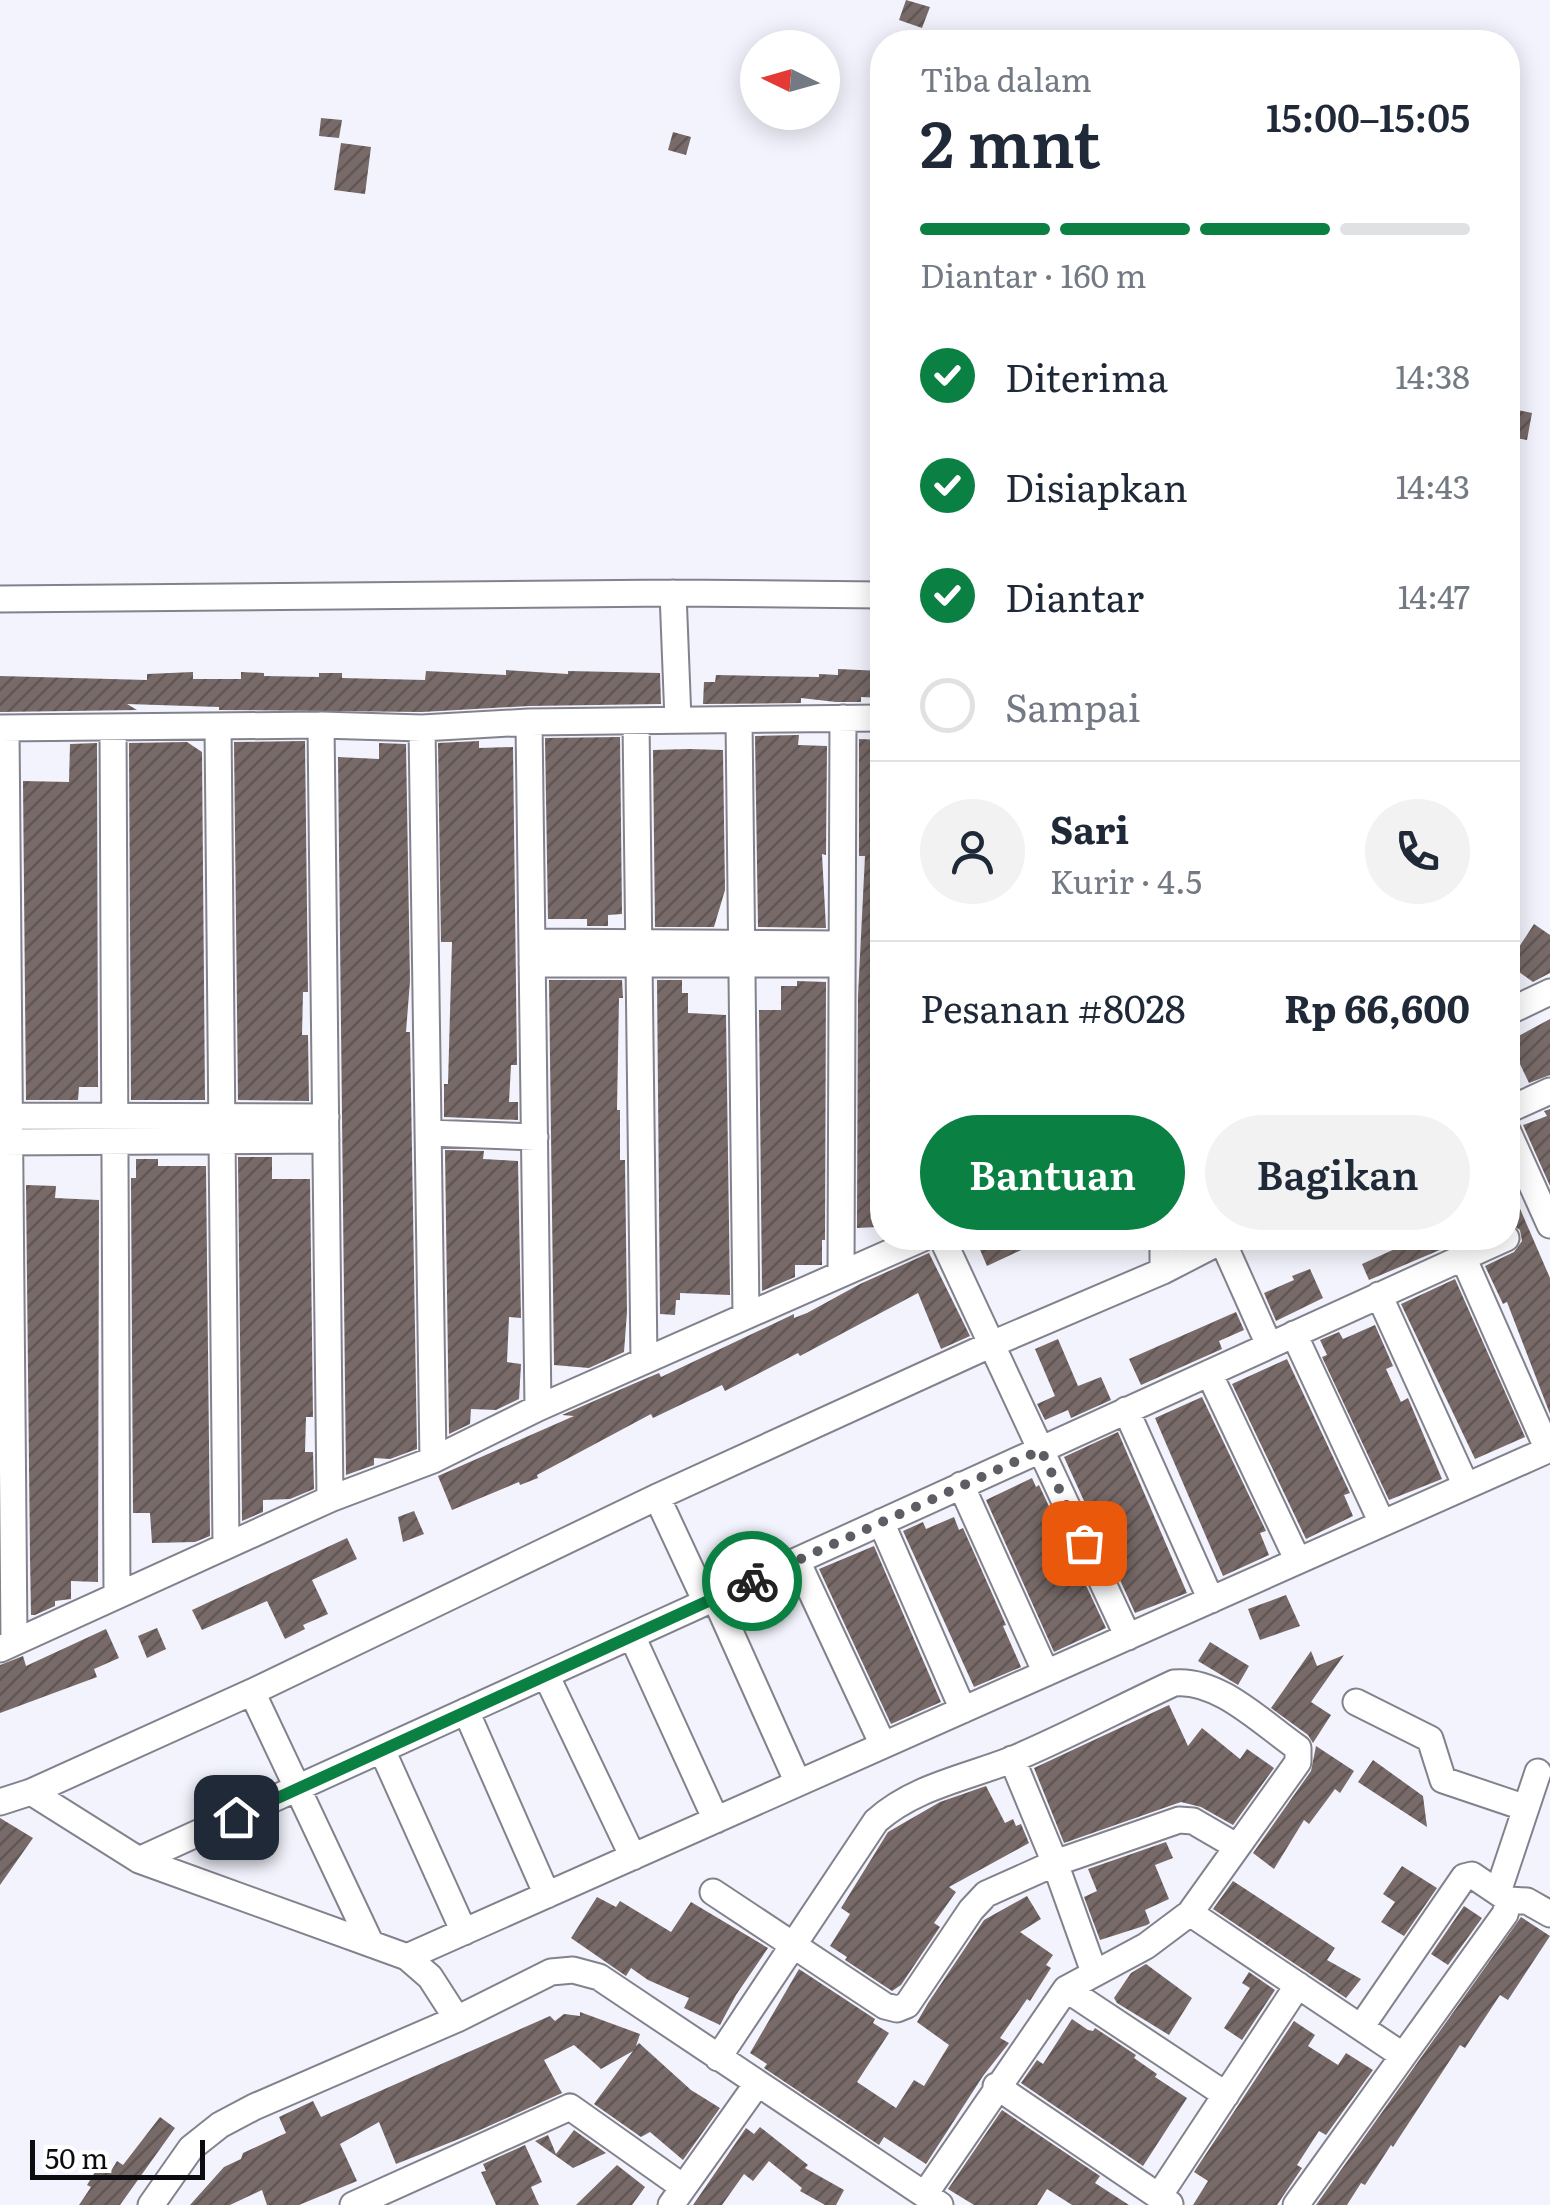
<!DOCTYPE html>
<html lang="id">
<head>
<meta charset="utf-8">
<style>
  body { margin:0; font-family:Literata,serif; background:#f2f2f3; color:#1f2937; height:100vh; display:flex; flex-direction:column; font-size:38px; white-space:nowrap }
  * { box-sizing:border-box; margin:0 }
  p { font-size:32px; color:#747a83 }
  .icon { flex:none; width:55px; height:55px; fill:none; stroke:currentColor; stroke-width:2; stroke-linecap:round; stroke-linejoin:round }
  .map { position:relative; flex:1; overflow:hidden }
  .drawer { position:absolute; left:870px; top:30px; width:650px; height:1220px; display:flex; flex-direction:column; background:#fff; border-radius:40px; box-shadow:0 5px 25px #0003 }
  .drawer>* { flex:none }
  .needle { width:65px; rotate:275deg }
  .controls { position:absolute; left:740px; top:30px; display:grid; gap:20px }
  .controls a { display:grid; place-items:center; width:100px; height:100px; border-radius:50%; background:#fff; box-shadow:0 5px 25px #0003; font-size:50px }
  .scale { position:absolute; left:30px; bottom:25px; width:175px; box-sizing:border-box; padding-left:10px; border:5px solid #0c0c10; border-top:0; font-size:28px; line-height:35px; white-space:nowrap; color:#0c0c10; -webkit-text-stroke:8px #fff; paint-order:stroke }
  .pin { position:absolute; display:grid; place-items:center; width:85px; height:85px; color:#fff; margin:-42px; border-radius:20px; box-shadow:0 5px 15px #0006 }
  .courier { position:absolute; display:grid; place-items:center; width:100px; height:100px; margin:-50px; border:8px solid #0b8043; border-radius:50%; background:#fff; color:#222; box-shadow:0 2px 12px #0007 }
  .overview em { font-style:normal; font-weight:600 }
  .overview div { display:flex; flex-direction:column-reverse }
  .overview { display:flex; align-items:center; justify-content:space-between; height:170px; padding:0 50px }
  h1 { font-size:65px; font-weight:600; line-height:75px }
  .bar { display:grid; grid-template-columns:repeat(4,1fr); gap:15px 10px; align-content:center; height:120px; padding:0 50px }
  .bar i { height:12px; border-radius:8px; background:#e0e1e3 }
  .bar .selected { background:#0b8043 }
  .bar p { grid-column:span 4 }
  .line { display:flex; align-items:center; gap:25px; padding:0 50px; border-top:2px solid #e0e1e3 }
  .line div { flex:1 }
  .round { display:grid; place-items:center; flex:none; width:105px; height:105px; border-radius:52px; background:#f2f2f3 }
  ol { padding:0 50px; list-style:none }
  li { display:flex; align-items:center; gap:30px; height:110px }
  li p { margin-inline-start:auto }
  li .icon { padding:10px; border-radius:50%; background:#0b8043; color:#fff; stroke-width:4 }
  li:last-child { color:#747a83 }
  li i { width:55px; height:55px; border:5px solid #e0e1e3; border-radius:50% }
  .primary-button { display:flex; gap:20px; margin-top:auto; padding:20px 50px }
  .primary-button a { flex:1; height:115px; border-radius:60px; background:#0b8043; color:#fff; font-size:40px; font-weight:600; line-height:115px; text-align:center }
  .primary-button a+a { background:#f2f2f3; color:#1f2937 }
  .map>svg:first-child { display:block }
</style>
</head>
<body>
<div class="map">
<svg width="1550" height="2205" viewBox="0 0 1550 2205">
  <defs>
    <pattern id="building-hatch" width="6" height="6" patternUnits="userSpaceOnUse" patternTransform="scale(2.5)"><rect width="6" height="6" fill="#776a68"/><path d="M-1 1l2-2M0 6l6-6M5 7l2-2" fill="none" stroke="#605654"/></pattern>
  </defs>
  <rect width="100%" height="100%" fill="#f3f3fd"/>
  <path fill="url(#building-hatch)" d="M906 0 930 7 922 28 899 20Z
    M321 118 342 120 339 138 319 136Z
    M673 132 691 137 686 155 668 150Z
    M341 143 371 147 365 194 334 190Z
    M1508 408 1532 413 1527 440 1508 437Z
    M838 669 882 671V698L861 697V702H836L801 698V703L703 704 704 682H715L716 675 819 677V674L838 675Z
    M506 670 568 674V671L660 673 661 704 529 706 422 712 219 710V707L127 704 137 710 0 712V676L147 680V674L193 672V679H241V672L264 673V676L319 677V673H342V678L425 680 426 671 506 675Z
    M799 735 798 745 827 746 826 855 822 854 826 928 758 927 755 736Z
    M620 737 622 914 608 915V926H587V919H548L545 738Z
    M859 739 882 740V1168H877V1227L857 1228 858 996 865 856H859Z
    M305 741 308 992H303L302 1035H308L309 1101 238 1100 234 742Z
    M479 741V748L513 747 517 1065H511L509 1102H518V1120L444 1117V1084H448L452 942H441L438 743Z
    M187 742 202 752 205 1100H131L129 743Z
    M97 743 98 1087H79L78 1100H26L23 781 69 782 70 744Z
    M379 743 406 744 410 981 406 1032H410L417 1449 390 1459 374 1458V1465L346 1475 338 757 379 759Z
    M689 749 723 750 725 890 714 927H655L653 750Z
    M1534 924 1550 935V973L1533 982 1508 964Z
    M549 980H622L623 998H619L617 1110H620V1160H625L627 1312 624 1352 589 1368 554 1365Z
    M657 980H682V993H688V1013L726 1015 730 1295 680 1293V1300H676L675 1315 660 1314Z
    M797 981 826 982 825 1240H822V1265H795V1277L762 1291 759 1010H781V986H797Z
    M1550 1019V1075L1529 1083 1509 1041Z
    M1550 1109V1186L1523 1125 1547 1116 1544 1111Z
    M445 1150 484 1151 483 1159 518 1161 521 1318 509 1317 507 1362 521 1364 519 1399 496 1410 471 1409 470 1424 449 1434Z
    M238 1157H272V1179H310L313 1417H306L305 1452H313L314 1489 290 1499 263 1500V1512L242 1521Z
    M136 1159H158V1166H206L210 1536 195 1542 152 1543 150 1513H133L131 1178H136Z
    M1508 1181 1550 1278V1414L1507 1302 1503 1304 1485 1266 1514 1252 1522 1241 1520 1230 1508 1222Z
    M26 1185 56 1186 55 1198 99 1200 98 1582 71 1581V1599L55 1601V1606L35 1615H31L30 1557Z
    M975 1238H1047L987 1266Z
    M1419 1238H1468L1369 1280 1362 1264Z
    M929 1253 970 1336 941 1349 918 1293 800 1356 798 1353 725 1391 722 1385 653 1418 651 1414 537 1475 538 1478 520 1485 519 1482 452 1510 438 1476 574 1416 562 1415 633 1384 659 1373 661 1377 794 1314V1318L807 1313 860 1284Z
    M1310 1269 1323 1298 1276 1321 1264 1293 1294 1280 1292 1276Z
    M1455 1279 1525 1437 1475 1459 1401 1304Z
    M1236 1312 1244 1330 1219 1341 1222 1349 1141 1385 1129 1359Z
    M1375 1325 1393 1366 1386 1369 1401 1402 1408 1398 1442 1479 1389 1500 1322 1357 1327 1355 1320 1340 1339 1332 1343 1339Z
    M1058 1339 1078 1386 1101 1377 1111 1400 1071 1418 1068 1410 1045 1420 1037 1404 1055 1396 1035 1349Z
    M1287 1359 1350 1493 1344 1495 1353 1516 1306 1539 1232 1384Z
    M1202 1397 1266 1531 1260 1533 1269 1555 1223 1576 1155 1418Z
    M1118 1432 1187 1593 1135 1613 1064 1457Z
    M1032 1478 1036 1487 1039 1485 1106 1628 1054 1652 986 1500Z
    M414 1511 424 1534 403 1542 398 1517Z
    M954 1517 959 1530 963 1528 1006 1625 1003 1626 1021 1667 974 1687 903 1531 923 1522 926 1529Z
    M347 1538 357 1559 312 1580 328 1614 303 1625 305 1629 285 1639 267 1601 202 1630 192 1610Z
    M874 1546 941 1702 891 1724 819 1569Z
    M1286 1595 1300 1626 1260 1640 1248 1609Z
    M157 1628 166 1649 147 1658 138 1636Z
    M106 1629 119 1658 94 1669 97 1677 0 1713V1665L23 1656 26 1666Z
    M1210 1642 1249 1666 1238 1685 1198 1661Z
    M1311 1651 1317 1666 1344 1655 1311 1702 1331 1715 1313 1743 1308 1735 1271 1708Z
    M1169 1705 1188 1746 1202 1728 1240 1759 1247 1749 1274 1768 1233 1825 1201 1807 1181 1802 1064 1843 1034 1768Z
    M1316 1746 1354 1771 1340 1793 1335 1789 1309 1824 1304 1820 1274 1869 1253 1853 1311 1771Z
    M1373 1760 1423 1796 1427 1827 1358 1782Z
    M986 1786 1005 1823 1013 1819 1016 1826 1021 1824 1029 1843 949 1887 956 1892 934 1923 940 1927 901 1985 892 1991 845 1960 847 1957 830 1946 850 1914 841 1908 888 1832 940 1802Z
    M0 1818 33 1838 0 1885Z
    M1166 1842 1173 1858 1155 1865 1169 1899 1145 1910 1150 1923 1147 1925 1100 1940 1084 1897 1097 1891 1088 1869Z
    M1402 1866 1437 1888 1404 1936 1381 1922 1395 1902 1383 1894Z
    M1233 1881 1335 1948 1327 1960 1361 1979 1346 1998 1213 1909Z
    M1027 1896 1041 1919 1020 1932 1053 1955 1046 1965 1051 1968 1030 2001 1027 1999 1000 2038 1009 2043 983 2076 926 2164 884 2137 879 2145 764 2068 767 2064 750 2053 799 1969 875 2019 873 2023 889 2033 857 2082 896 2108 914 2080 924 2086 949 2045 917 2022 928 2003 984 1920Z
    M597 1897 616 1907 620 1901 671 1932 691 1902 768 1948 736 1995 720 2025 684 2008 689 1998 648 1980 631 1968 626 1976 571 1938Z
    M1464 1906 1482 1918 1448 1965 1431 1954Z
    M1521 1917 1550 1936 1508 2000 1500 1995 1465 2048 1460 2045 1393 2147 1391 2145 1365 2185 1361 2183 1347 2205H1316Z
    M1146 1964 1192 1998 1169 2035 1117 2003 1114 1998 1131 1973Z
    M1249 1972 1275 1990 1242 2040 1224 2028 1250 1988 1242 1983Z
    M580 2012 640 2034 636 2046 639 2043 691 2090 720 2108 683 2160 650 2132 641 2137 594 2104 633 2051 601 2069 574 2045 544 2060 562 2093 469 2135 396 2164 379 2122 340 2144 357 2181 299 2205H267L262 2190 230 2205H190L224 2167 241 2159 243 2153 286 2133 279 2117 313 2101 321 2117 550 2016 555 2021 564 2014 580 2016Z
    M1072 2019 1088 2030 1093 2031 1095 2028 1136 2055 1134 2058 1157 2074 1155 2077 1187 2098 1143 2166 1021 2083 1037 2060 1043 2064Z
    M1294 2021 1315 2035 1308 2046 1338 2065 1346 2053 1373 2070 1326 2135 1319 2131 1297 2165 1302 2168 1277 2205H1193L1208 2181 1194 2172Z
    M1002 2110 1100 2176 1095 2183 1129 2205H1072L1047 2189 1037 2205H974L948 2189Z
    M160 2117 175 2128 120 2205H79L91 2187 87 2185 100 2164 111 2171 117 2161 123 2165Z
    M760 2127 808 2165 805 2168 844 2190 836 2205H825L800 2191 802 2188 769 2161 753 2181 744 2174 722 2205H693L746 2128 754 2134Z
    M574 2130 606 2153 573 2168 535 2141 548 2135 556 2154Z
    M525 2145 542 2182 531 2187 539 2205H496L481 2172 486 2171 483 2164Z
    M617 2165 645 2187 632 2205H576Z"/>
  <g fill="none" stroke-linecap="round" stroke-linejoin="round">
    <defs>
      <path id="street" d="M673 593 678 720
        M0 599 673 593 882 595
        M739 720 746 1316
        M636 721 644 1361
        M529 722 538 1408
        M321 725 330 1499
        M218 726 226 1546
        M113 727 117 1595
        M0 728 321 725 422 728 529 722 882 718
        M6 728 14 1640
        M422 728 433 1460
        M532 942 842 944
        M532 964H842
        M1508 1012 1550 992
        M1508 1110 1550 1091
        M0 1116 326 1117
        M1508 1132 1550 1225
        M428 1133 535 1137
        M0 1142 326 1140
        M942 1238 1128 1637
        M1163 1238V1271
        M1222 1240 1269 1345
        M1463 1257 1548 1450
        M841 1274 843 718
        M1379 1295 1466 1486
        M1294 1334 1382 1523
        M1209 1373 1298 1561
        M1126 1410 1211 1600
        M961 1485 1046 1673
        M657 1497 706 1602
        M881 1522 963 1710
        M797 1561 883 1745
        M715 1598 798 1783
        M632 1636 716 1820
        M0 1649 330 1499 433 1460 538 1408 923 1238
        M546 1675 633 1857
        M252 1692 371 1944
        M1356 1702 1430 1739 1443 1780 1526 1808
        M466 1711 547 1895
        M382 1750 464 1932
        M1012 1759 1055 1863 1094 1972
        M31 1792 139 1860 407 1957 430 1977 457 2019
        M0 1802 31 1792 252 1692 657 1497 992 1344 1163 1271 1227 1238
        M139 1860 1506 1238
        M713 1892 885 2006 897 2009 907 2005 971 1910 986 1894 1055 1863 1179 1820 1193 1821 1236 1846
        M1498 1892 1538 1772
        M1509 1900 1527 1901 1550 1914
        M1190 1913 1402 2055
        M407 1957 1550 1449
        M1066 1989 1226 2095
        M718 2058 876 1821C914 1787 965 1778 1011 1760 1066 1737 1120 1708 1174 1683 1218 1678 1263 1724 1298 1748V1762L1190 1913 1146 1946 1066 1989 925 2194
        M996 2086 1170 2204
        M1159 2196 1298 1985
        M151 2205 191 2148 220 2125 254 2107 457 2019 551 1972 573 1970 599 1977 940 2205
        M353 2205 570 2107 683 2187
        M671 2205 757 2084
        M1296 2205 1505 1914 1509 1900 1472 1875 1464 1877 1361 2027"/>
    </defs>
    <use href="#street" stroke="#82828d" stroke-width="29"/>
    <use href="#street" stroke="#fff" stroke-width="25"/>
  </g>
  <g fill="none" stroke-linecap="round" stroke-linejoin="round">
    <path stroke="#5d5d63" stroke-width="10" stroke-dasharray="0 18" d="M752 1581 1041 1450 1084 1543"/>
    <path stroke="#0b8043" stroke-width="12" d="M236 1817 752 1581"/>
  </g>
</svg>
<div class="controls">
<a><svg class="needle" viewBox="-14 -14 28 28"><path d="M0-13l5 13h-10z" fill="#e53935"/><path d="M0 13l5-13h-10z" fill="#747a83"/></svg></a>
</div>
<div class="scale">50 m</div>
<div class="pin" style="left:1084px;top:1543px;background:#ea580c"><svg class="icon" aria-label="bag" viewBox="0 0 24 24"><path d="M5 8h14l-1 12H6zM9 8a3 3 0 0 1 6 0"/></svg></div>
<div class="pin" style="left:236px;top:1817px;background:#1f2937"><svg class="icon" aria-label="home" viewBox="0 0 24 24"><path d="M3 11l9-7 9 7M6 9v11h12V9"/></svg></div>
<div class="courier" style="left:752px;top:1581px"><svg class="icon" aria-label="bike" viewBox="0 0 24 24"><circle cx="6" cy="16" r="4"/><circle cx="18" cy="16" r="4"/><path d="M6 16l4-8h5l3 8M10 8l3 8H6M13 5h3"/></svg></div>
<section class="drawer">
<div class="overview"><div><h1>2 mnt</h1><p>Tiba dalam</p></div><em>15:00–15:05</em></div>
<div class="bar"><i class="selected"></i><i class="selected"></i><i class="selected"></i><i></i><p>Diantar · 160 m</p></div>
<ol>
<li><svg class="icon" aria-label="check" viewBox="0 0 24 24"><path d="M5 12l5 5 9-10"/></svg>Diterima<p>14:38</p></li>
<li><svg class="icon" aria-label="check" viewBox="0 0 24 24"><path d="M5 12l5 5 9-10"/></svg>Disiapkan<p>14:43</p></li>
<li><svg class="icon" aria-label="check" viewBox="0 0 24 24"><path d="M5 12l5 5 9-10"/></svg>Diantar<p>14:47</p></li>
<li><i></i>Sampai</li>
</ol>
<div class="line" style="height:180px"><a class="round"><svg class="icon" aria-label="person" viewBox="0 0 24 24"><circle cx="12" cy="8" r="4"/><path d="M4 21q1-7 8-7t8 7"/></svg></a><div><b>Sari</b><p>Kurir · 4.5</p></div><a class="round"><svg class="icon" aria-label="phone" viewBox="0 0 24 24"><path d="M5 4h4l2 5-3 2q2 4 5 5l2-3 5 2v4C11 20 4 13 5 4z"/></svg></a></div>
<div class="line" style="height:130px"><div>Pesanan #8028</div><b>Rp 66,600</b></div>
<div class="primary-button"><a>Bantuan</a><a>Bagikan</a></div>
</section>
</div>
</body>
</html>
